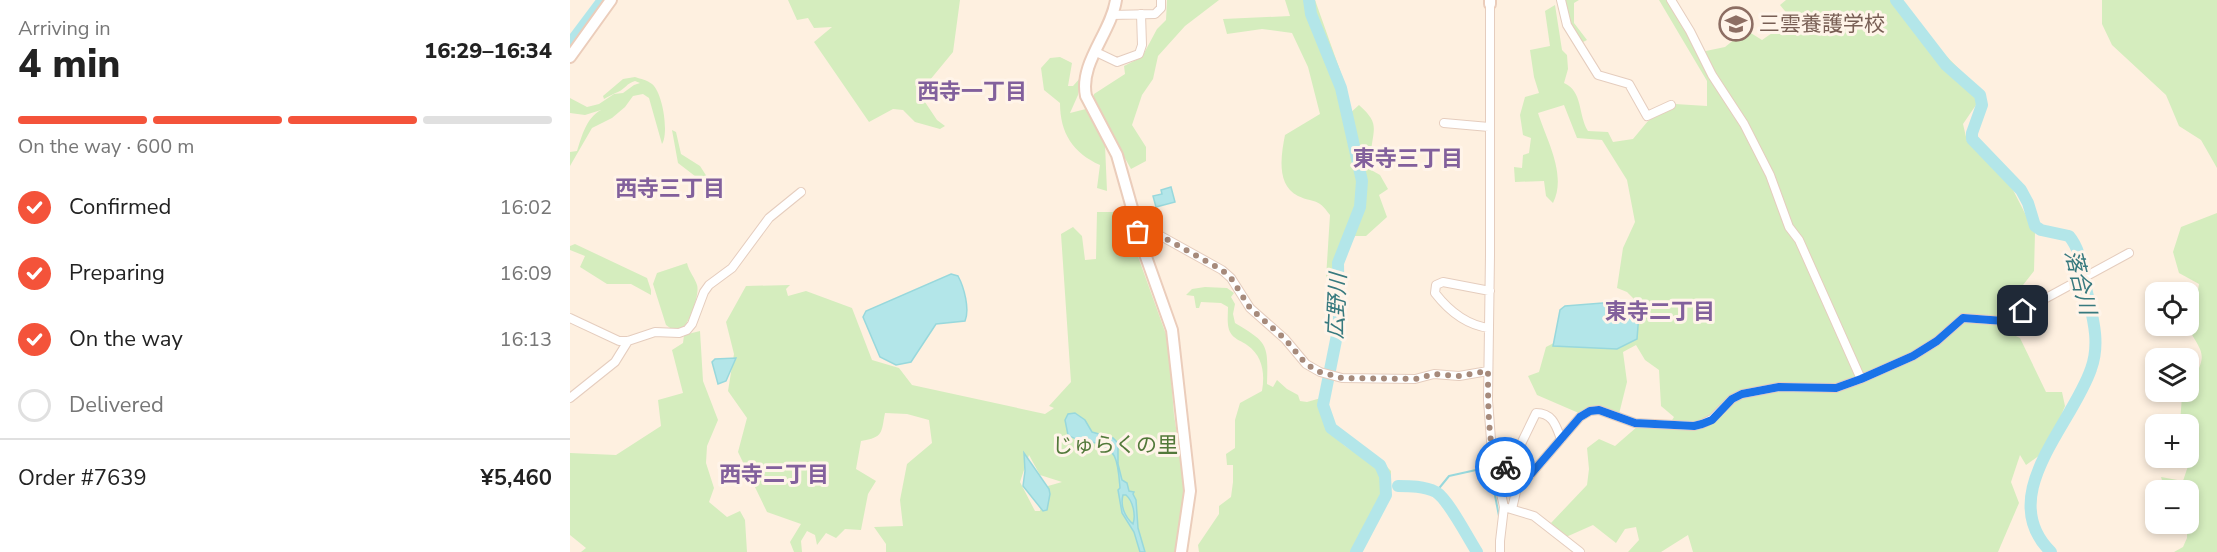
<!DOCTYPE html>
<html lang="en">
<head>
<meta charset="utf-8">
<style>
  body { margin:0; font-family:"Nunito Sans","Noto Sans JP",sans-serif; background:#f2f2f2; color:#222; height:100vh; display:flex; flex-direction:column; font-size:22px; white-space:nowrap }
  * { box-sizing:border-box; margin:0 }
  p { font-size:20px; color:#767676 }
  .icon { flex:none; width:33px; height:33px; fill:none; stroke:currentColor; stroke-width:2; stroke-linecap:round; stroke-linejoin:round }
  .map { position:relative; flex:1; overflow:hidden }
  .side { display:flex; flex-direction:column; background:#fff; width:570px }
  .side>* { flex:none }
  .controls { position:absolute; left:1575px; top:282px; display:grid; gap:12px }
  .controls a { display:grid; place-items:center; width:54px; height:54px; border-radius:12px; background:#fff; box-shadow:0 3px 9px #0003; font-size:30px }
  .pin { position:absolute; display:grid; place-items:center; width:51px; height:51px; color:#fff; margin:-26px; border-radius:12px; box-shadow:0 3px 9px #0006 }
  .courier { position:absolute; display:grid; place-items:center; width:60px; height:60px; margin:-30px; border:4px solid #1a73e8; border-radius:50%; background:#fff; color:#222; box-shadow:0 2px 8px #0007 }
  .headline em { font-style:normal; font-weight:800 }
  .headline div { display:flex; flex-direction:column-reverse }
  .headline { display:flex; align-items:center; justify-content:space-between; height:102px; padding:0 18px }
  h1 { font-size:39px; font-weight:800; line-height:45px }
  .bar { display:grid; grid-template-columns:repeat(4,1fr); gap:9px 6px; align-content:center; height:72px; padding:0 18px }
  .bar i { height:8px; border-radius:4px; background:#e0e0e0 }
  .bar .selected { background:#f4533a }
  .bar p { grid-column:span 4 }
  .line { display:flex; align-items:center; gap:15px; padding:0 18px; border-top:2px solid #e0e0e0 }
  .line div { flex:1 }
  ol { padding:0 18px; list-style:none }
  li { display:flex; align-items:center; gap:18px; height:66px }
  li p { margin-inline-start:auto }
  li .icon { padding:6px; border-radius:50%; background:#f4533a; color:#fff; stroke-width:4 }
  li:last-child { color:#767676 }
  li i { width:33px; height:33px; border:3px solid #e0e0e0; border-radius:50% }
  main { display:flex; flex:1; min-height:0 }
  .map>svg:first-child { display:block }
</style>
</head>
<body>
<main>
<section class="side">
<div class="headline"><div><h1>4 min</h1><p>Arriving in</p></div><em>16:29–16:34</em></div>
<div class="bar"><i class="selected"></i><i class="selected"></i><i class="selected"></i><i></i><p>On the way · 600 m</p></div>
<ol>
<li><svg class="icon" aria-label="check" viewBox="0 0 24 24"><path d="M5 12l5 5 9-10"/></svg>Confirmed<p>16:02</p></li>
<li><svg class="icon" aria-label="check" viewBox="0 0 24 24"><path d="M5 12l5 5 9-10"/></svg>Preparing<p>16:09</p></li>
<li><svg class="icon" aria-label="check" viewBox="0 0 24 24"><path d="M5 12l5 5 9-10"/></svg>On the way<p>16:13</p></li>
<li><i></i>Delivered</li>
</ol>
<div class="line" style="height:78px"><div>Order #7639</div><b>¥5,460</b></div>
</section>
<div class="map">
<svg width="1647" height="552" viewBox="0 0 1647 552">
  <rect width="100%" height="100%" fill="#fef0e0"/>
  <path fill="#d5edbe" fill-rule="evenodd" d="M218 0H390L383 52 355 86V102L367 120 375 126 370 129 345 122 333 110 323 109 299 122 244 42 262 27 244 28 238 18 227 20Z
    M597 0H649L615 26 588 56 583 79 572 95 562 125 576 147V161L561 169 523 101 524 94 555 74 554 66 572 57 587 29 596 20Z
    M715 0H745L772 76 779 114 789 105C809 123 804 127 801 151 801 157 802 164 803 171L810 175 818 189 809 195 817 217 796 236H785L772 258 771 275 756 278 760 215C747 197 746 204 728 196 706 185 711 155 715 135L750 114 738 67 722 33 692 29 657 34 653 19 720 16Z
    M994 0H1009L1004 3V23L1017 40 1009 44 994 26Z
    M1089 0H1100L1131 52 1155 47 1176 30 1192 40 1205 31 1219 16 1210 5 1216 0H1329L1334 3 1363 42 1410 91 1406 105 1393 124 1397 141 1441 186 1465 233 1464 271 1428 317 1435 331 1450 338 1476 392H1492L1495 406 1477 450 1456 465 1450 455 1441 482 1449 503 1428 552H1123L1118 535 1091 552H1058L1069 540 1066 527 1055 529 1046 543 1023 525 996 537 981 523 1017 485 1019 469 1017 448 1029 439 1045 446 1068 426 1099 425 1104 417 1091 406 1089 370 1075 360 1066 345 1053 352 1057 382 1049 414 1022 407 1011 414 967 395 958 376 969 372 976 347 1066 301 1057 292 1047 288 1053 248 1065 222 1057 180 1032 140 1007 138 994 105 968 113C977 141 997 175 983 203L976 196 974 181 945 182 944 167 952 168 953 155 959 153 961 138 953 135 950 115 955 97 969 93 964 77 960 50 980 46 975 11 985 5 992 50 997 55 998 69 994 83C1013 91 1008 115 1018 131L1038 132 1043 142 1063 139 1078 121 1105 104 1137 106V81Z
    M1532 0H1647V168L1631 140 1609 126 1596 95 1542 45 1532 24Z
    M490 57 502 63 498 86H503L511 77 508 95 500 113 520 108 535 145 537 191 527 188 530 165C503 153 490 133 490 103L474 90 471 68 480 58Z
    M65 77C71 79 77 80 82 84 93 93 99 133 92 144L79 98 73 94 63 96 55 107 42 118 22 128 0 166V152L7 151C12 136 16 118 31 110L15 115 0 113V98L17 107 29 104 44 94 53 93 64 85 70 83 65 81C57 83 55 89 48 92 43 94 39 96 34 99L33 96 53 79Z
    M102 130 106 132 111 154 130 166 139 180 134 183 108 163Z
    M527 212H552L598 340 604 415 613 472 614 504 605 552H316V544L304 527 333 526 330 500 337 464 362 443 359 420 337 414 315 413C311 433 314 437 291 441L286 469 306 481 298 494 291 530 275 529 266 538 256 533 247 545 245 535 237 531 231 541 232 552H224L220 542 231 524 197 512 168 452 177 418 158 391 164 354 156 322 176 286 220 285 216 289 218 296 236 291 282 308 302 360 329 368 342 385 475 414 484 408 479 406 501 382 491 234 503 227 512 236 515 260 526 259ZM459 455 470 475 492 482 478 486 470 511H465L450 482Z
    M1647 213V552H1604L1613 547 1617 538 1618 490H1595L1591 477 1613 481 1618 466 1615 458H1618V424H1610L1612 395 1615 392H1618C1619 385 1621 384 1624 378 1638 353 1631 352 1619 329L1624 318 1629 284 1609 273 1603 252 1611 227Z
    M5 244 77 278 81 290V295L61 284H37L10 267 15 256 0 250V246Z
    M117 263C119 272 125 278 127 285 130 293 120 322 113 327 110 329 107 329 103 330L96 325 83 284 87 273Z
    M635 287 657 288 664 293 661 297 665 304 663 314 665 323C699 343 698 345 697 384L703 387 707 380 717 389 728 395 730 401 737 402 751 398C753 420 764 442 785 452 804 462 805 453 821 471V496L792 552H629L628 545 649 514V506L661 497 663 482V465H657L656 454 665 448V420L670 403 692 391C695 374 693 356 677 345 673 342 665 339 662 335 656 328 658 316 658 307L651 303 631 302 629 308H626L624 296 616 295 622 289Z
    M130 331 133 381 148 420 137 446 136 463 144 488 139 502 157 517 170 511 175 520 177 552H11L16 548 0 535V453L46 455 91 426 88 400 113 393 102 350 113 343 114 335Z"/>
  <path fill="#b3e6e9" stroke="#98d8dc" stroke-width="1.5" fill-rule="evenodd" d="M601 187 605 202 586 207 583 196 592 194 591 190Z
    M381 274 388 276C394 287 400 309 395 321L366 324 341 362 326 365 310 357 293 317 296 311Z
    M1070 300 1067 339 1047 349 983 346 990 310 995 306Z
    M166 358 156 381 148 384 142 362 145 359Z
    M505 413 515 420 522 432 543 438 548 443V464L552 480 557 483 559 491 564 492 563 494 566 500 568 528 575 552H570L564 532 552 513 548 490 550 488C548 463 548 446 521 442 512 440 505 440 498 435L495 420 498 414ZM553 495H556C563 501 566 515 563 524 555 517 550 506 553 495Z
    M454 453 479 489 480 494 477 510 473 511 453 486 455 471Z"/>
  <g fill="none" stroke-linecap="round" stroke-linejoin="round">
    <path stroke="#98d8dc" stroke-width="2" d="M817 486H820
      M866 492 879 476 915 468 920 470 929 516"/>
    <path stroke="#b3e6e9" stroke-width="12" d="M739 0 741 14 771 88 792 181 790 207 768 263 769 325 753 405 761 428 810 465 815 476 816 495 786 552
      M1326 0 1376 65 1410 95 1412 105 1402 133V139L1451 190 1458 203 1465 226 1471 230 1499 236C1511 250 1512 270 1516 288 1522 315 1531 342 1521 369 1502 425 1424 496 1481 552
      M0 44 33 0
      M828 486C840 486 854 486 866 492 878 499 898 538 907 552"/>
    <defs>
      <path id="street" d="M991 0 997 25 1028 75 1059 84 1077 116 1101 105
        M1101 0 1120 31 1142 75 1174 124 1200 175 1219 227 1229 240 1291 379
        M920 4V255L918 400 922 453 934 507 930 541V552
        M542 15 585 14 591 8V0
        M526 52 547 62 569 54 572 45 571 14
        M874 123 919 127
        M568 232 580 230 652 270 661 278 680 308 715 339 736 364 750 372 772 378 845 379 864 374 889 376 918 371
        M0 318 49 341H58L85 332 109 333 117 330 122 324 134 292 139 285 162 268 199 218 231 192
        M919 328C896 325 879 311 865 293L866 285 873 282 920 291
        M0 398 45 362 58 341
        M933 467 950 446 966 413C983 413 986 426 991 439
        M926 469 943 468 961 474 1010 417 1020 411 1029 410 1065 423 1124 426 1132 424 1142 419 1162 399 1172 394 1209 387 1266 388 1291 379 1343 356 1367 341 1393 318 1434 321 1559 253
        M934 507 964 516 1010 552
        M942 509 947 487 961 474"/>
      <path id="secondary" d="M546 0C541 33 509 63 516 96L547 155 575 254 602 330 620 491 611 552
        M920 0V4
        M0 57 41 0"/>
    </defs>
    <use href="#street" stroke="#e5cdbe" stroke-width="10"/>
    <use href="#secondary" stroke="#ebcdbb" stroke-width="14"/>
    <use href="#street" stroke="#fff" stroke-width="8"/>
    <use href="#secondary" stroke="#fff" stroke-width="10"/>
  </g>
  <g fill="none" stroke-linecap="round" stroke-linejoin="round">
    <path stroke="#a68a7b" stroke-width="6" stroke-dasharray="0 10.8" d="M568 232 580 230 652 270 661 278 680 308 715 339 736 364 750 372 772 378 845 379 864 374 889 376 918 371C918 404 918 436 926 469L935 467"/>
    <path stroke="#1a73e8" stroke-width="8" d="M935 467 961 474 1010 417 1020 411 1029 410 1065 423 1124 426 1132 424 1142 420 1162 399 1172 394 1209 387 1266 388 1291 379 1343 356 1367 341 1393 318 1434 321 1453 311"/>
  </g>
  <defs>
    <symbol id="school-ring" viewBox="-11 -11 22 22"><circle r="9.5" fill="#fff4e9" stroke="#8d6e63" stroke-width="1.5"/><path d="M0-5L7-2L0 1L-7-2ZM-4 1L0 2.5L4 1V4Q0 6-4 4Z" fill="#8d6e63"/></symbol>
  </defs>
  <g fill-rule="evenodd">
    <use href="#school-ring" x="1147" y="5" width="38" height="38"/>
  </g>
  <g text-anchor="middle" stroke-width="6" stroke-linejoin="round" paint-order="stroke">
    <g font-size="21" fill="#785e54" stroke="#fff4e9" text-anchor="start">
      <text x="1189" y="31">三雲養護学校</text>
    </g>
    <g font-size="21" fill="#52793a" stroke="#fff4e9">
      <text x="545" y="452">じゅらくの里</text>
    </g>
    <g font-size="22" font-weight="bold" fill="#82609c" stroke="#fff4e9">
      <text x="402" y="99">西寺一丁目</text>
      <text x="838" y="166">東寺三丁目</text>
      <text x="100" y="196">西寺三丁目</text>
      <text x="1090" y="319">東寺二丁目</text>
      <text x="204" y="482">西寺二丁目</text>
    </g>
    <g font-size="22" font-style="italic" fill="#37797e" stroke="#fff4e9">
      <text transform="translate(1511 282) rotate(76)" y="8">落合川</text>
      <text transform="translate(766 306) rotate(-87)" y="8">広野川</text>
    </g>
  </g>
</svg>
<div class="controls">
<a><svg class="icon" aria-label="locate" viewBox="0 0 24 24"><circle cx="12" cy="12" r="6"/><path d="M12 2v4M12 18v4M2 12h4M18 12h4"/></svg></a>
<a><svg class="icon" aria-label="layers" viewBox="0 0 24 24"><path d="M12 4l9 5-9 5-9-5zM3 14l9 5 9-5"/></svg></a>
<a>+</a>
<a>−</a>
</div>
<div class="pin" style="left:568px;top:232px;background:#ea580c"><svg class="icon" aria-label="bag" viewBox="0 0 24 24"><path d="M5 8h14l-1 12H6zM9 8a3 3 0 0 1 6 0"/></svg></div>
<div class="pin" style="left:1453px;top:311px;background:#1f2937"><svg class="icon" aria-label="home" viewBox="0 0 24 24"><path d="M3 11l9-7 9 7M6 9v11h12V9"/></svg></div>
<div class="courier" style="left:935px;top:467px"><svg class="icon" aria-label="bike" viewBox="0 0 24 24"><circle cx="6" cy="16" r="4"/><circle cx="18" cy="16" r="4"/><path d="M6 16l4-8h5l3 8M10 8l3 8H6M13 5h3"/></svg></div>
</div>
</main>
</body>
</html>
